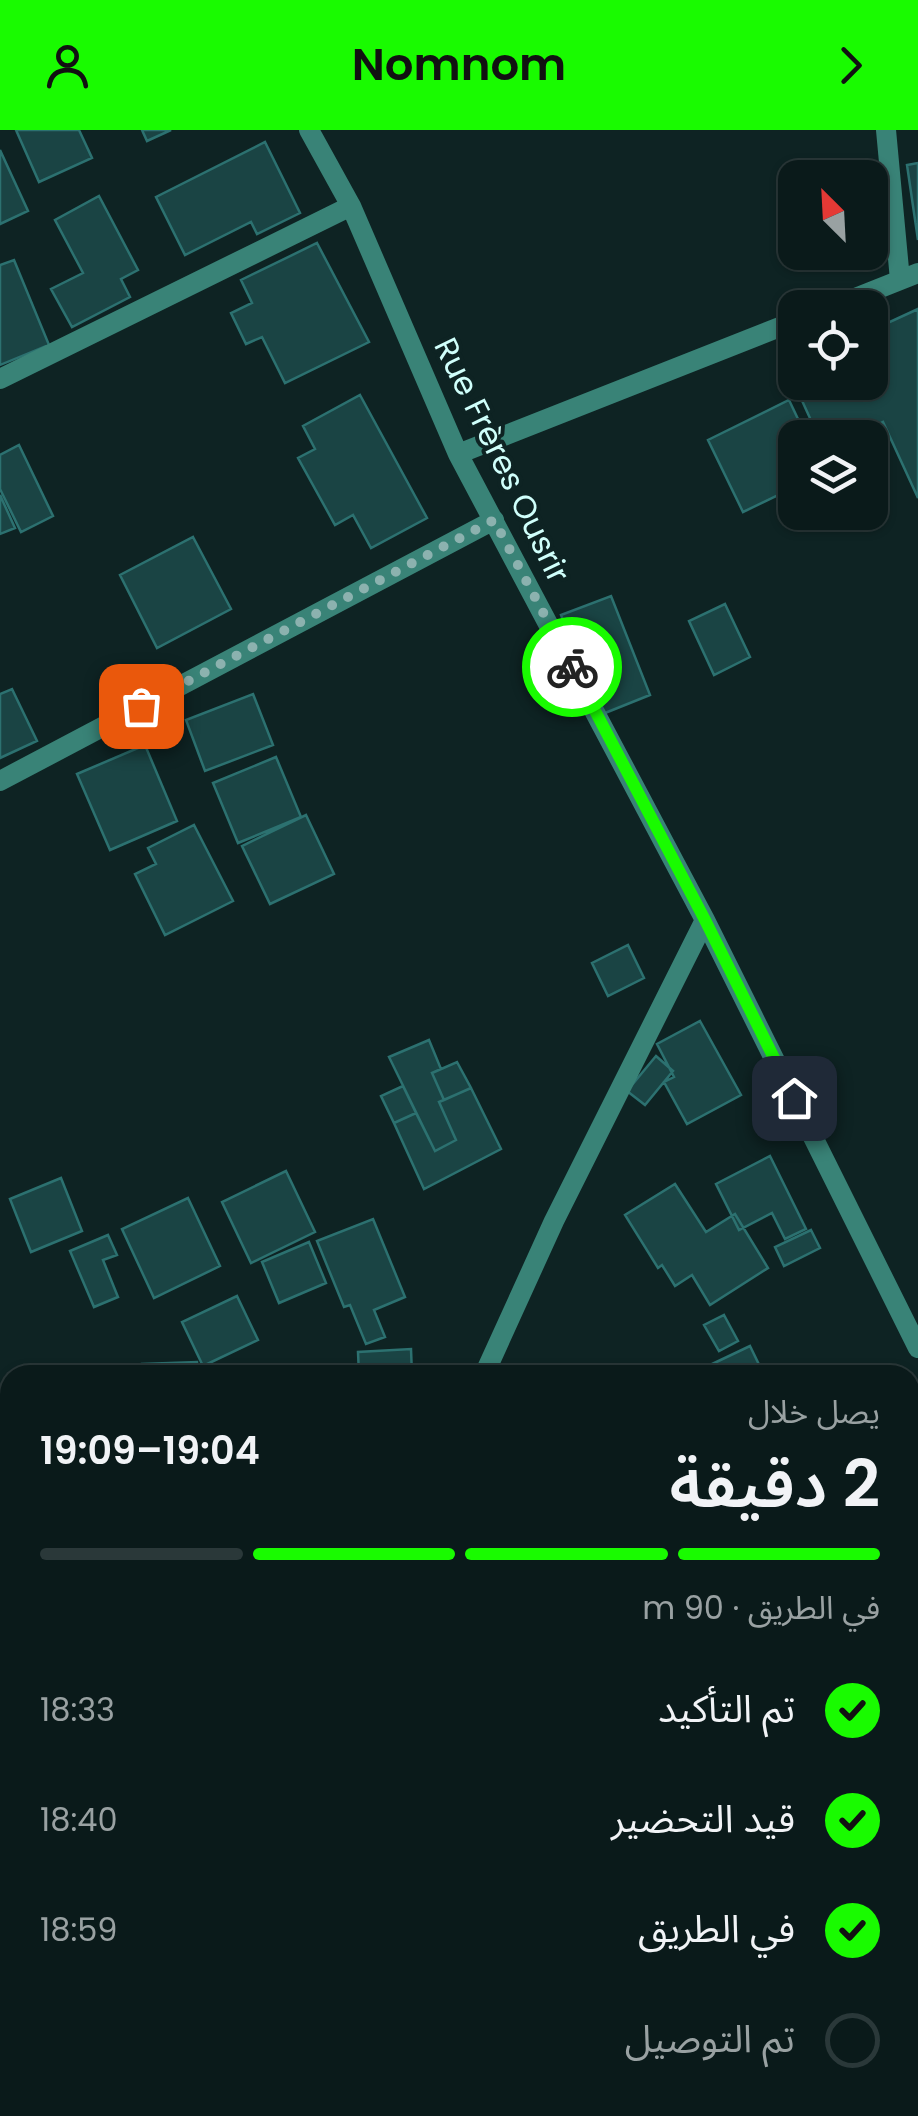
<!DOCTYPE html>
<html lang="ar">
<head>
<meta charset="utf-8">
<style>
  body { margin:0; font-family:Poppins,"Noto Sans Arabic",sans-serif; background:#132323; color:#f1f3f6; direction:rtl; height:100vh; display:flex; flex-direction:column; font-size:38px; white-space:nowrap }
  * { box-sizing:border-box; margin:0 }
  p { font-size:32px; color:#99a1a2 }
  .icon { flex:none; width:55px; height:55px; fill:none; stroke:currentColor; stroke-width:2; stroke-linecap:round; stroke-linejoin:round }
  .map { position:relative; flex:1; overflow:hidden; direction:ltr }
  .side { position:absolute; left:0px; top:1235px; width:920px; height:752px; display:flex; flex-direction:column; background:#0a1a1a; border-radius:30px 30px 0 0; box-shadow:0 2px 8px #0004,0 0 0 2px #2a3839; direction:rtl }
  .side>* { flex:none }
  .needle { width:65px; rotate:336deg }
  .buttons { position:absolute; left:778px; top:30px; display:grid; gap:20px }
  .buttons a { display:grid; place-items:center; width:110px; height:110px; border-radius:20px; background:#0a1a1a; box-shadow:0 2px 8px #0004,0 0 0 2px #2a3839; font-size:50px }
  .pin { position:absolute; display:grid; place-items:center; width:85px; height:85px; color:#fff; margin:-42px; border-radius:20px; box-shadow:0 5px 15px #0006 }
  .courier { position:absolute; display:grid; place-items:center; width:100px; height:100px; margin:-50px; border:8px solid #19fb00; border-radius:50%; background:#fff; color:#222; box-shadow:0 2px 12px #0007 }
  .head em { font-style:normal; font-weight:600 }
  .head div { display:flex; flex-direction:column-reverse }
  .head { display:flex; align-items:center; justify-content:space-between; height:170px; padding:0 40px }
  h1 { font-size:65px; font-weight:600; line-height:75px }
  .bar { display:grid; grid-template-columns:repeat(4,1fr); gap:15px 10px; align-content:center; height:120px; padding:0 40px }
  .bar i { height:12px; border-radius:8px; background:#2a3839 }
  .bar .on { background:#19fb00 }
  .bar p { grid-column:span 4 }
  ol { padding:0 40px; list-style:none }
  li { display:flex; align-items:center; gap:30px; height:110px }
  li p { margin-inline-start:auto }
  li .icon { padding:10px; border-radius:50%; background:#19fb00; color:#111; stroke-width:4 }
  li:last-child { color:#99a1a2 }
  li i { width:55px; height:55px; border:5px solid #2a3839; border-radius:50% }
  header { display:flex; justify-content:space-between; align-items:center; height:130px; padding:0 40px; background:#19fb00; color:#111; font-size:45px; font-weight:600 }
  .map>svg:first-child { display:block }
</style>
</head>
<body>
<header><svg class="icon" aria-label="forward" viewBox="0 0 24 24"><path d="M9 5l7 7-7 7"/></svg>Nomnom<svg class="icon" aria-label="person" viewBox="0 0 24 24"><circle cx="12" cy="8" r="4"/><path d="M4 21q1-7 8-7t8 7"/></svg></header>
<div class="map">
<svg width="918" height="1986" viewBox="0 0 918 1986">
  <rect width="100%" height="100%" fill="#0e2323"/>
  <path fill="#1a4444" stroke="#2c7170" stroke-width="2.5" d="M16 0H79L92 28 39 52Z
    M142 0H171L147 11Z
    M265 12 300 83 257 104 251 92 185 125 156 67Z
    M0 20 28 81 0 94Z
    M918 33V110L907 35Z
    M99 66 138 140 121 149 130 167 72 197 51 159 83 143 55 90Z
    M317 113 369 212 285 253 262 207 246 214 231 183 252 173 241 150Z
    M14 130 49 215 0 235V135Z
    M918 179V368L883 292 849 308H819L794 253 870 252V201Z
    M360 265 427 388 371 418 353 385 335 395 298 328 315 319 303 296Z
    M789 270 807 308H795V357L743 382 708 310Z
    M19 315 53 386 21 402 0 359V325Z
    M0 365 15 398 0 404Z
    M193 407 231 479 157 518 120 445Z
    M611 466 650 565 600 585 561 485Z
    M725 474 750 527 714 545 689 491Z
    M12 559 37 611 0 628V564Z
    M253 564 273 615 205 641 186 590Z
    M145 615 177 691 110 720 77 644Z
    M276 627 301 687 238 713 213 653Z
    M306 685 334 744 270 774 242 716Z
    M194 695 233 771 165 805 135 744 156 734 148 718Z
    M628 815 644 848 608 866 592 833Z
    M700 891 741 965 687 994 664 952 674 947 657 914Z
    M429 910 441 939 432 943 444 970 439 972 456 1010 435 1021 389 927Z
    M656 926 673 941 645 975 627 961Z
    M457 932 471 958 444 970 432 943Z
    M403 956 416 983 394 993 381 966Z
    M471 958 501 1019 424 1059 394 993 416 983 435 1021 456 1010 439 972Z
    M770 1026 806 1099 785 1109 772 1083 739 1100 716 1054Z
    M286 1041 315 1102 251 1133 222 1072Z
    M61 1048 82 1101 31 1122 10 1069Z
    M675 1054 706 1102 735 1084 768 1138 710 1175 692 1145 675 1156 662 1135 658 1138 625 1085Z
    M188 1068 220 1136 154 1168 122 1099Z
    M373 1089 405 1167 374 1180 385 1207 366 1214 350 1175 344 1177 317 1111Z
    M811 1100 820 1118 784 1136 775 1117Z
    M108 1105 117 1125 103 1130 118 1167 94 1177 70 1121Z
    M309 1112 326 1153 279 1173 262 1132Z
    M237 1166 258 1210 203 1236 182 1192Z
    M724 1185 738 1211 719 1221 704 1195Z
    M750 1216 764 1245H689Z
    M411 1219 412 1245H359L358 1222Z
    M197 1232 198 1245H142V1234Z
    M918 1284V1347L910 1351V1288Z
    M10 1449V1472L0 1476V1454Z
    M10 1474V1540L0 1545V1479Z
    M910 1589 918 1609V1654L910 1657Z
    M914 1791 918 1801V1844L910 1847V1793Z
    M918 1893V1978L902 1986H876L872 1978H910V1897Z
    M70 1978H148L150 1986H72Z
    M168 1978H234L235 1986H170Z
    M531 1978H580L560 1986H535Z
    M781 1978H857L860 1986H785Z"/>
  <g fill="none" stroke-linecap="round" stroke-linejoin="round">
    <path stroke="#398377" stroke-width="20" d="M309 0 351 76 458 324 705 790 918 1218
      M886 0 900 150
      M830 178 918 143
      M0 249 351 76
      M458 324 795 191
      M0 651 494 390
      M484 1245 554 1091 705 790
      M910 1377 918 1372
      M0 1852 10 1849
      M327 1978 329 1986"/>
  </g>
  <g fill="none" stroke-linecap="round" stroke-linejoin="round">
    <path stroke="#8cb2af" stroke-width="10" stroke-dasharray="0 18" d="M141 576 494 390 572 537"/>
    <path stroke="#19fb00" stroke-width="12" d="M572 537 705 790 794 968"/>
  </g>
  <g text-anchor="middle" stroke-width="8" stroke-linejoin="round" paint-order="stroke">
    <g font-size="32" fill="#d0fffb" stroke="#0e2323">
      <text transform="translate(502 330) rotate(64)" y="11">Rue Frères Ousrir</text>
    </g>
  </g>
</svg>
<div class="buttons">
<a><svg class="needle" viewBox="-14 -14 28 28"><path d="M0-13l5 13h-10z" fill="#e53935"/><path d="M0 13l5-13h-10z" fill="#99a1a2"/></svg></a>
<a><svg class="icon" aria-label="locate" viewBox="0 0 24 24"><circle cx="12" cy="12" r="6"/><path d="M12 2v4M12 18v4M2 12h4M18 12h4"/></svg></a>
<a><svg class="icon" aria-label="layers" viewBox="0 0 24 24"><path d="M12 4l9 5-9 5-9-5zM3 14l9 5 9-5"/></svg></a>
</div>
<div class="pin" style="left:141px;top:576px;background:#ea580c"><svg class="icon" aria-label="bag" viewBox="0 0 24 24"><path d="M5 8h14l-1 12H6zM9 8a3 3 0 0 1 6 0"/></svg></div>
<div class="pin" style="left:794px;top:968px;background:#1f2937"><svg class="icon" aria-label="home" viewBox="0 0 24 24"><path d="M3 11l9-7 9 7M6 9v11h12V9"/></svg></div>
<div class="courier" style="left:572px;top:537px"><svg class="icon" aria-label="bike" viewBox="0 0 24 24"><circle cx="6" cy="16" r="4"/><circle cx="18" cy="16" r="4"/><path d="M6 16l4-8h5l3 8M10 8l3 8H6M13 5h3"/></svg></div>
<section class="side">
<div class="head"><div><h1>2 دقيقة</h1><p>يصل خلال</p></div><em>19:04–19:09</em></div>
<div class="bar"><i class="on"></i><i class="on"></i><i class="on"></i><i></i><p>في الطريق · 90 m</p></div>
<ol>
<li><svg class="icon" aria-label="check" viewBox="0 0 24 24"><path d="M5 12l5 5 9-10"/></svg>تم التأكيد<p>18:33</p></li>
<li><svg class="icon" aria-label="check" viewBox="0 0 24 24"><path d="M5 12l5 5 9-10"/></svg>قيد التحضير<p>18:40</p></li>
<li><svg class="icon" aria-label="check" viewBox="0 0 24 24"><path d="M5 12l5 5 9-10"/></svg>في الطريق<p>18:59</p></li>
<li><i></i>تم التوصيل</li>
</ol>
</section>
</div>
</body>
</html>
